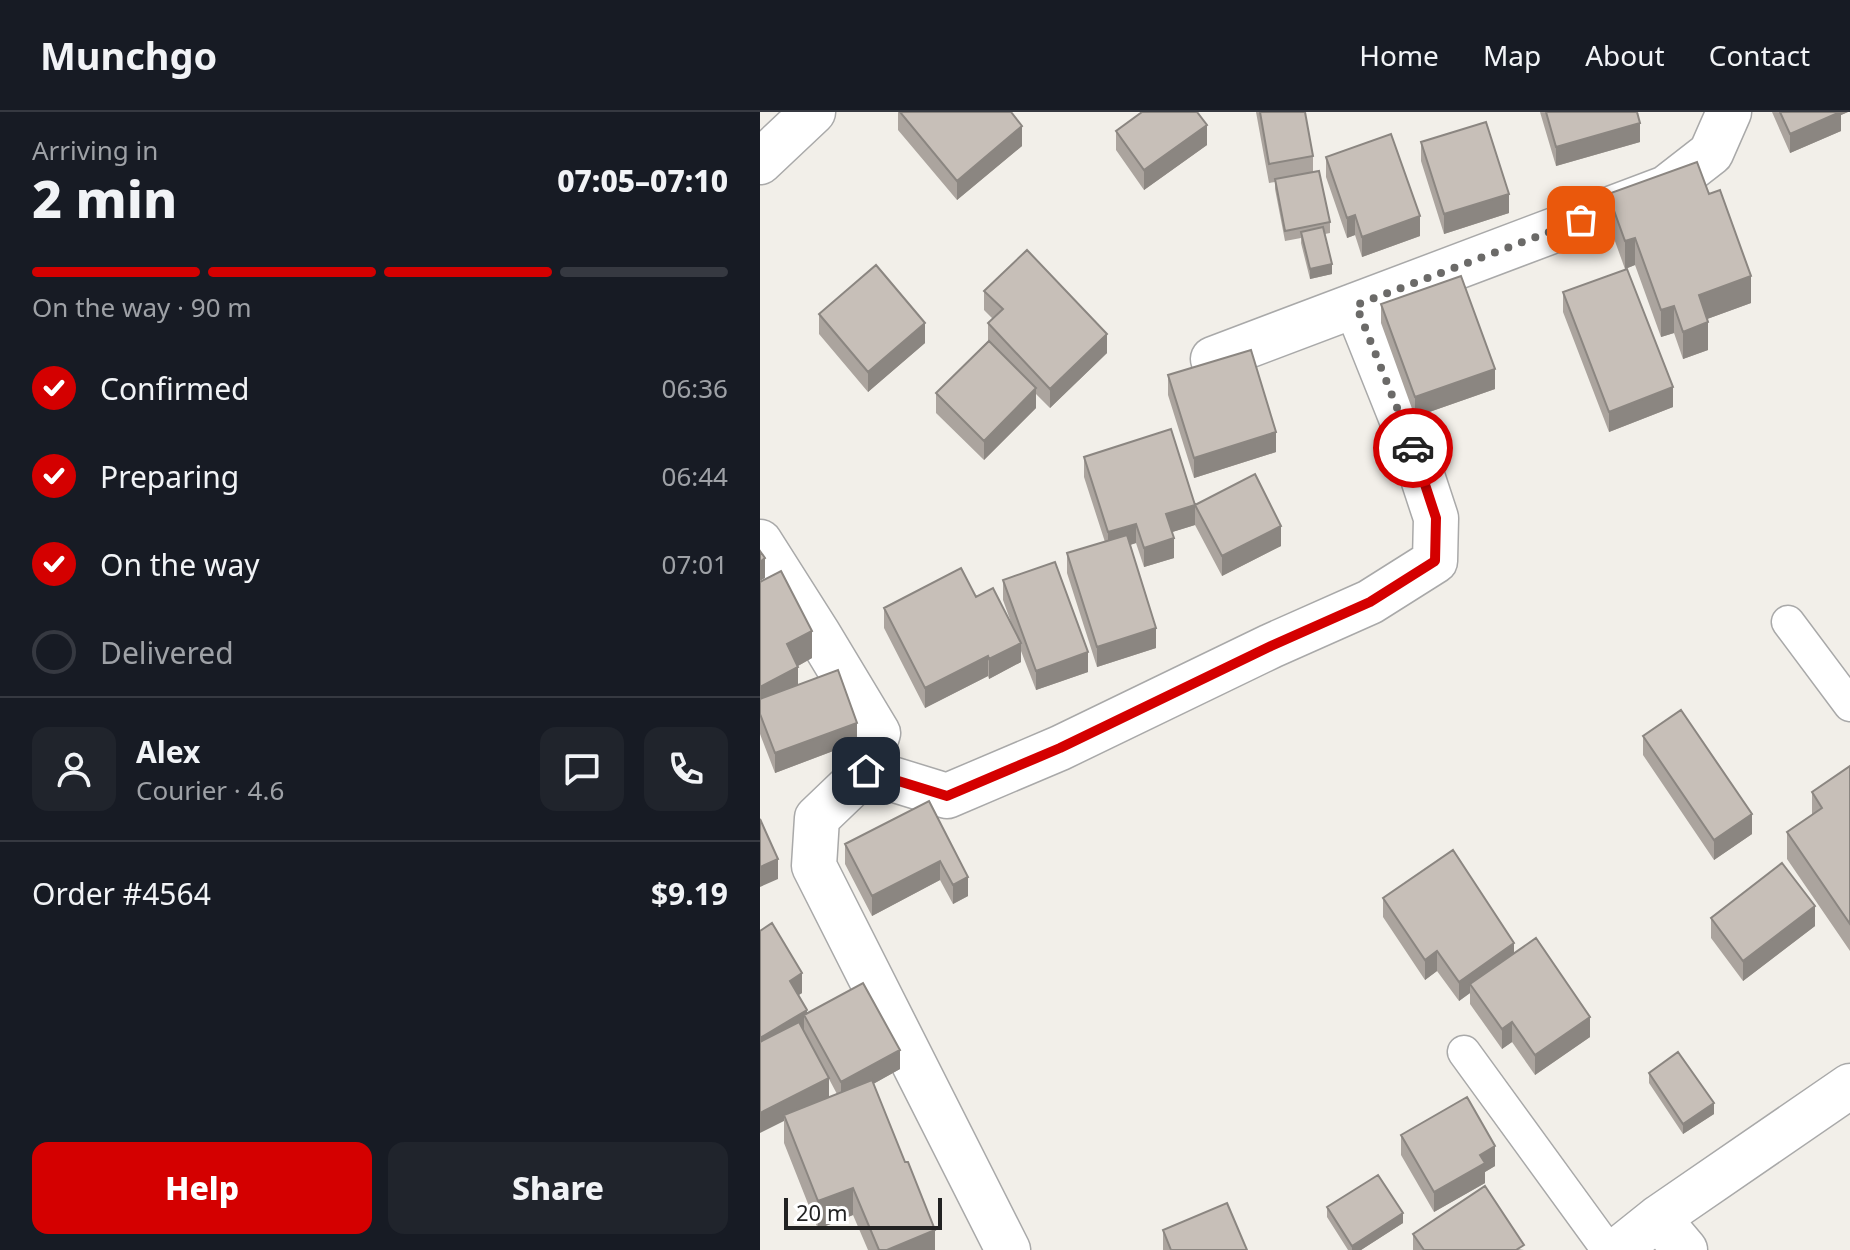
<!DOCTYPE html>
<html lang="en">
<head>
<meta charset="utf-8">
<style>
  body { margin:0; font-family:"Noto Sans",sans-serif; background:#20242c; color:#f1f3f6; height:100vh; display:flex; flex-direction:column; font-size:30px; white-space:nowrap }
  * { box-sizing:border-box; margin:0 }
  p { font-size:26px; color:#9ea1a6 }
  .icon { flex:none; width:44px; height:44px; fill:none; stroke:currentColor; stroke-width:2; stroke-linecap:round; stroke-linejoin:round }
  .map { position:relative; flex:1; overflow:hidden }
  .details { display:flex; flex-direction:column; background:#171b24; width:760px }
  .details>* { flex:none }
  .scale { position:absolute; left:24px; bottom:20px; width:158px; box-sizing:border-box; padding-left:8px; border:4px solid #222; border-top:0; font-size:22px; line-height:28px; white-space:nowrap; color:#222; -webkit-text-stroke:6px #fff; paint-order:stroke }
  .pin { position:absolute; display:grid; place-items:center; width:68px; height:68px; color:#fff; margin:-34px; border-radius:16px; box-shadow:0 4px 12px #0006 }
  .courier { position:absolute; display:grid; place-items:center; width:80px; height:80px; margin:-40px; border:6px solid #d40000; border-radius:50%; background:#fff; color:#222; box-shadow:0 2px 10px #0007 }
  .summary em { font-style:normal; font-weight:800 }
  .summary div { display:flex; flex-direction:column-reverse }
  .summary { display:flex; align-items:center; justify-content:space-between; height:136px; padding:0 32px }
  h1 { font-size:52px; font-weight:800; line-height:60px }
  .bar { display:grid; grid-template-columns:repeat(4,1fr); gap:12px 8px; align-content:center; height:96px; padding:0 32px }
  .bar i { height:10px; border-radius:6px; background:#363941 }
  .bar .active { background:#d40000 }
  .bar p { grid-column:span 4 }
  .line { display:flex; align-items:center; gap:20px; padding:0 32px; border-top:2px solid #363941 }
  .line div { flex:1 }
  .round { display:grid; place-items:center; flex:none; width:84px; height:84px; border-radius:16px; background:#20242c }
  ol { padding:0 32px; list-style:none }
  li { display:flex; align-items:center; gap:24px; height:88px }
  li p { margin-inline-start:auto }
  li .icon { padding:8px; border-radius:50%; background:#d40000; color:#fff; stroke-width:4 }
  li:last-child { color:#9ea1a6 }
  li i { width:44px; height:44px; border:4px solid #363941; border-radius:50% }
  .cta { display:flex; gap:16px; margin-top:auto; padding:16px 32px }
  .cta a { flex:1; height:92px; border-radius:16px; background:#d40000; color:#fff; font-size:32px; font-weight:800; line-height:92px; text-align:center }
  .cta a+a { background:#20242c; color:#f1f3f6 }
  header { display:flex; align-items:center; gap:48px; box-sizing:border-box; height:112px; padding:0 40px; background:#171b24; border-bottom:2px solid #363941 }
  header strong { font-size:38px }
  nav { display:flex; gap:44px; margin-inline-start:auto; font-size:28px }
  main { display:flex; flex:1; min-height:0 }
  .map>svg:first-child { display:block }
</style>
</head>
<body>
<header>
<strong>Munchgo</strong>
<nav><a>Home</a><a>Map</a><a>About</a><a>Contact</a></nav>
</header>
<main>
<section class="details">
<div class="summary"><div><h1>2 min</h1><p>Arriving in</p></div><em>07:05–07:10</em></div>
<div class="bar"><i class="active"></i><i class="active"></i><i class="active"></i><i></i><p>On the way · 90 m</p></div>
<ol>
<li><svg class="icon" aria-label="check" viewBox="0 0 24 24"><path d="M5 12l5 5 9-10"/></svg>Confirmed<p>06:36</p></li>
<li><svg class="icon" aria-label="check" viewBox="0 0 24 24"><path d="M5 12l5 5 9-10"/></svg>Preparing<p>06:44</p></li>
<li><svg class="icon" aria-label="check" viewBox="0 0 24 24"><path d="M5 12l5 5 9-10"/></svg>On the way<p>07:01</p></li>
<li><i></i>Delivered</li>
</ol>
<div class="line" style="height:144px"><a class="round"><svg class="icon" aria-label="person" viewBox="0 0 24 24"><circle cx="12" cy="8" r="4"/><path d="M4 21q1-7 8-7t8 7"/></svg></a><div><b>Alex</b><p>Courier · 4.6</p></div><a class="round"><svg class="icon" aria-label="chat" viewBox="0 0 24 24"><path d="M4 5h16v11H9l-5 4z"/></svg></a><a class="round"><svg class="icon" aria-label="phone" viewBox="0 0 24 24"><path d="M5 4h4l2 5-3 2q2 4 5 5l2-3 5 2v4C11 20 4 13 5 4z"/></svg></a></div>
<div class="line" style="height:104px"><div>Order #4564</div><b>$9.19</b></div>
<div class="cta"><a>Help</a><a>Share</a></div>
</section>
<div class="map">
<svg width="1090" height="1138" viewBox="0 0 1090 1138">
  <rect width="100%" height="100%" fill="#f2efe9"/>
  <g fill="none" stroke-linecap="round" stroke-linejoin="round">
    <defs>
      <path id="lane" d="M1028 510 1090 593
        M704 940 848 1138"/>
      <path id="street" d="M0 50 53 0
        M453 247 906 76 951 41 969 0
        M0 430 59 523 118 621 106 659 57 706 54 754 248 1138
        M106 659 187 684 300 636 511 534 610 490 675 449 676 406 652 333 596 193
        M898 1106 925 1138
        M858 1138 898 1106 1090 974"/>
    </defs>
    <use href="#lane" stroke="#a9a9a9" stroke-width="35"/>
    <use href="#street" stroke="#a9a9a9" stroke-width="47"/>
    <use href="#lane" stroke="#fff" stroke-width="32"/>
    <use href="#street" stroke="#fff" stroke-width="44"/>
  </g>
  <path fill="#aba49e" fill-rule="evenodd" d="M138 0H251L262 34 197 88 138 18Z
    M496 0H545L553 44V60L570 110V121L565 122 572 162 550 167 541 131V126L525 129 515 77V70L509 71Z
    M780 0H877L880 30 796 54Z
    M1012 0H1088L1081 3V19L1030 41Z
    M356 19 447 33 384 78 356 38Z
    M661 30 749 101 684 122 661 49Z
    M566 45 660 124 602 145 595 123 587 126 566 65Z
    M848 82 991 191 947 207 948 238 923 247 914 221 901 225 875 153 865 157 848 110Z
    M224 179 347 241 290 296 276 282V296L224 348 176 301V281L228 229V211L233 207 224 198Z
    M803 180 913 295 849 320 803 200Z
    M621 192 735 277 655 305 621 211Z
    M59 202 165 231 108 280 59 222Z
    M408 263 516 340 434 366 408 283Z
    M324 345 435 393 521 434 462 464 435 413 412 420 414 446 384 455 376 431 370 433 396 536 337 555 307 461V441L345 430 324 365Z
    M243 468 328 560 276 578 261 539V550L229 567 228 564 165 596 124 516V496L216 485 252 513 243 488Z
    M0 470 52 546 38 554V573L97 630 15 661 0 622Z
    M883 624 992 722 954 748 883 643Z
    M1090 654V839L1027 747V720L1052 703V680Z
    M169 689 208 784 193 792 180 768 112 804 85 752V732Z
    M623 786 735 803 754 842 830 925 775 963 752 930 742 937 710 892V881L699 889 677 859 665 868 623 805Z
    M951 806 1055 814 983 869 951 826Z
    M0 819 42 881 39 883 47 901 140 957 113 972 175 1138H108L93 1103 58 1117 24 1031V1009ZM69 967 77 982 69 985Z
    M889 961 954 1002 923 1022 889 971Z
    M641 1023 735 1054 725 1060V1071L674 1100 641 1043Z
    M567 1095 643 1111 601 1138H588L567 1105Z
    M403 1118 487 1138H403Z
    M653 1122 764 1138H653Z"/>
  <path fill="#8b8681" d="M1075 0H1088L1081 3V19L1030 41V22Z
    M880 11V30L796 54V35Z
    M447 13V33L384 78V58Z
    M262 14V34L197 88V69Z
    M749 82V101L684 122V102Z
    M595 103V123L587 126V106Z
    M660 104V124L602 145V125Z
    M875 126V153L865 157V129Z
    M572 152V162L550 167V157Z
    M991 164V191L939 210V183Z
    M914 194V221L901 225V198Z
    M948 210V238L923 247V220Z
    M165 211V231L108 280V260Z
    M347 222V241L290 296V277Z
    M735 257V277L655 305V285Z
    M913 275V295L849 320V300Z
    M276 276V296L224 348V329Z
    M516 320V340L434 366V346Z
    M435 393V413L406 422V402Z
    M376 412V431L348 440V420Z
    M521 414V434L462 464V444Z
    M414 426V446L384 455V436Z
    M5 446V466L0 469V450Z
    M396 516V536L337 555V535Z
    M52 519V546L27 560V532Z
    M261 531V550L229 567V547Z
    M328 540V560L276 578V559Z
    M228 544V564L165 596V576Z
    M38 555V583L0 602V575Z
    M97 611V630L15 661V641Z
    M992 702V722L954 748V728Z
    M18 747V767L0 775V755Z
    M180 749V768L112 804V784Z
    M208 765V784L193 792V773Z
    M1055 794V814L983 869V849Z
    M754 831V850L710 872V881L699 889V870Z
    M677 839V859L665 868V848Z
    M42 861V881L30 888V869Z
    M47 898V909L44 903V919L0 945V926Z
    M830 905V925L775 963V943Z
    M752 910V930L742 937V917Z
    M140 938V957L81 990V970Z
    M69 966V985L24 1003V1009L0 1021V1001Z
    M954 991V1002L923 1022V1012Z
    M735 1034V1054L725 1060V1071L674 1100V1080L720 1043Z
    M93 1076V1103L58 1117V1089Z
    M643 1101V1111L601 1138H592V1134Z
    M175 1118V1138H127Z"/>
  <path fill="#c7bfb8" stroke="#8b8681" stroke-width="2" d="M140 0H251L262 14 197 69Z
    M382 0H437L447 13 384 58 356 19Z
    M500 0H545L553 44 509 52Z
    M786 0H877L880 11 796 35Z
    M1020 0H1080L1030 22Z
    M726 10 749 82 684 102 661 30Z
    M631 22 660 104 602 125 595 103 587 106 566 45Z
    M937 50 949 82 960 78 991 164 939 183 948 210 923 220 914 194 901 198 875 126 865 129 848 82Z
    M559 59 570 110 525 119 515 67Z
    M563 115 572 152 550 157 541 120Z
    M267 138 347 222 290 277 228 211 243 197 224 179Z
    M116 153 165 211 108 260 59 202Z
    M867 157 913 275 849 300 803 180Z
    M701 164 735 257 655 285 621 192Z
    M229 229 276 276 224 329 176 281Z
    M491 238 516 320 434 346 408 263Z
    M411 317 435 393 406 402 414 426 384 436 376 412 348 420 324 345Z
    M495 362 521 414 462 444 435 393Z
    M367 423 396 516 337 535 307 441Z
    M0 439 5 446 0 450Z
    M295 450 328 540 276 559 243 468Z
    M201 456 216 485 233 476 261 531 229 547 228 544 165 576 124 496Z
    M21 459 52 519 27 532 38 555 0 575V470Z
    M78 558 97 611 15 641 0 602V587Z
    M921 598 992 702 954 728 883 624Z
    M1090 654V812L1027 720 1062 696 1052 680Z
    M169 689 208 765 193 773 180 749 112 784 85 732Z
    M0 707 18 747 0 755Z
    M693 738 754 831 699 870 677 839 665 848 623 786Z
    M1022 751 1055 794 983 849 951 806Z
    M12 811 42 861 30 869 47 898 0 926V819Z
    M776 826 830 905 775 943 752 910 742 917 710 872Z
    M103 871 140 938 81 970 44 903Z
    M39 910 69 966 0 1001V930Z
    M918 940 954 991 923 1012 889 961Z
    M112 968 145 1050H148L175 1118 127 1138H119L93 1076 58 1089 24 1003Z
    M707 985 735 1034 720 1043 725 1051 674 1080 641 1023Z
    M618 1063 643 1101 592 1134 567 1095Z
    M725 1074 764 1133 756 1138H664L653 1122Z
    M467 1091 487 1138H411L403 1118Z"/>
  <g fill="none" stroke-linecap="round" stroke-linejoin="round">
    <path stroke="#6b6a68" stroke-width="8" stroke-dasharray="0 14.4" d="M653 336 596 193 821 108"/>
    <path stroke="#d40000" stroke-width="10" d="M106 659 187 684 300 636 511 534 610 490 675 449 676 406 653 336"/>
  </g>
</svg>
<div class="scale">20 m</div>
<div class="pin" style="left:821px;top:108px;background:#ea580c"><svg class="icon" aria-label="bag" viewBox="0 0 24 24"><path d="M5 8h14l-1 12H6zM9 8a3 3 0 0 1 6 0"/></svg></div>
<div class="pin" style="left:106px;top:659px;background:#1f2937"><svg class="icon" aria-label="home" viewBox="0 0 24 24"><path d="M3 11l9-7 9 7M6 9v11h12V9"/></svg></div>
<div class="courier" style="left:653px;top:336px"><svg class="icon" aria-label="car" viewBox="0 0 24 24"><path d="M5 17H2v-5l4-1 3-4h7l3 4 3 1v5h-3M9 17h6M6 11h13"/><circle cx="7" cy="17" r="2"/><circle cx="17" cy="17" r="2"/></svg></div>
</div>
</main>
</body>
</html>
